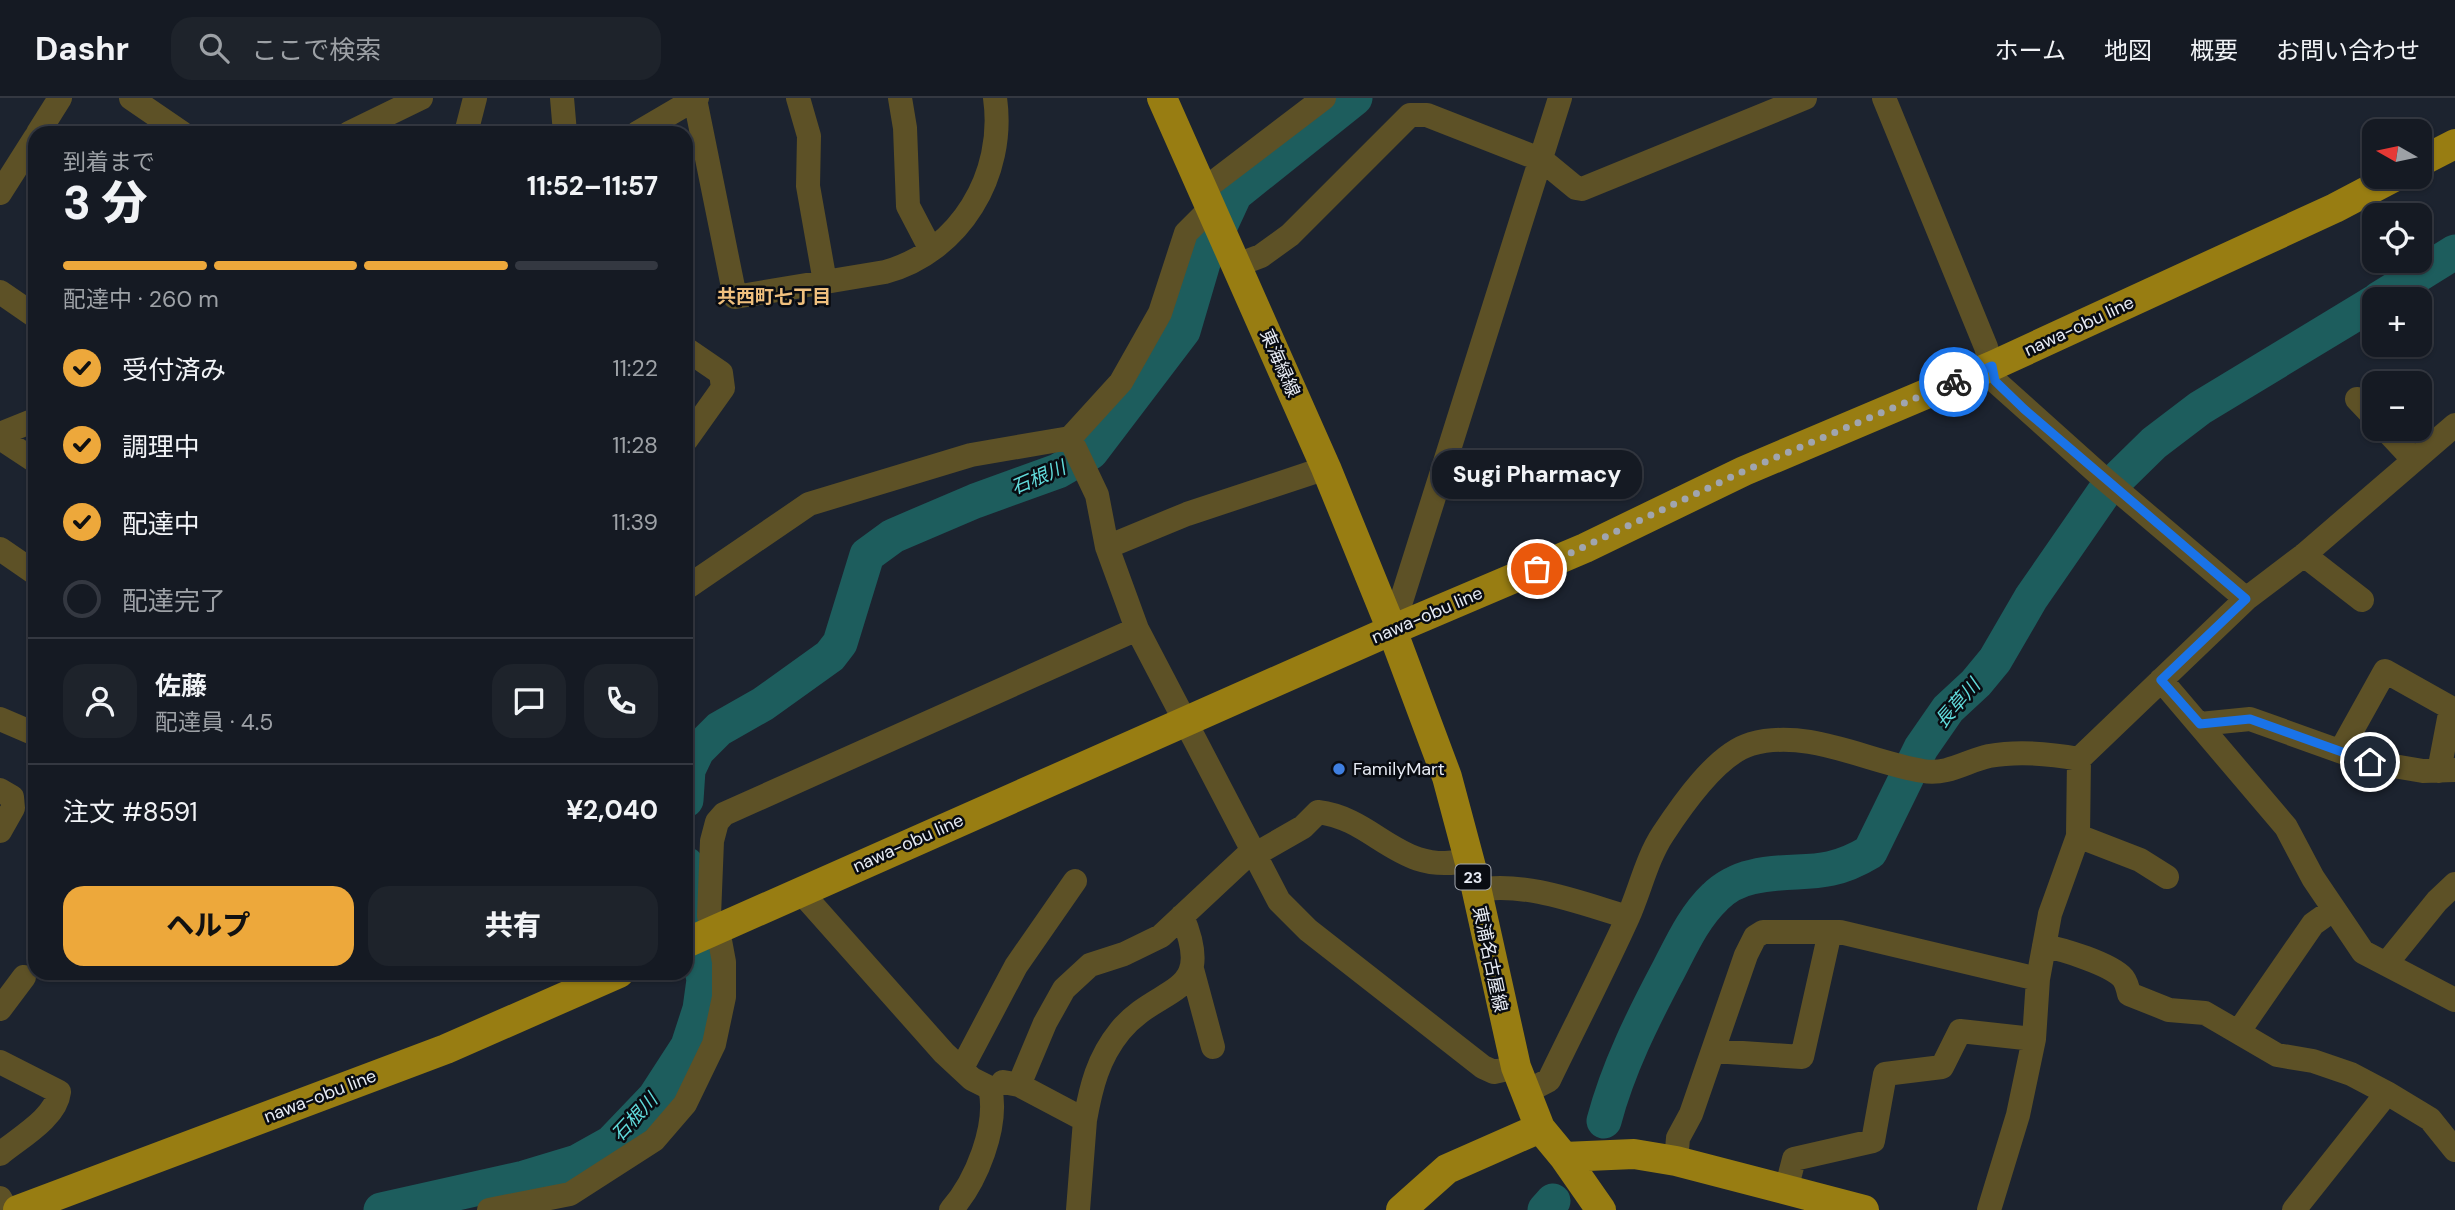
<!DOCTYPE html>
<html lang="ja">
<head>
<meta charset="utf-8">
<style>
  body { margin:0; font-family:"DM Sans","Noto Sans JP",sans-serif; background:#1e232b; color:#f1f3f6; height:100vh; display:flex; flex-direction:column; font-size:26px; white-space:nowrap }
  * { box-sizing:border-box; margin:0 }
  p { font-size:23px; color:#9da1a6 }
  .icon { flex:none; width:38px; height:38px; fill:none; stroke:currentColor; stroke-width:2; stroke-linecap:round; stroke-linejoin:round }
  .map { position:relative; flex:1; overflow:hidden }
  .sheet { position:absolute; left:28px; top:28px; width:665px; height:854px; display:flex; flex-direction:column; background:#151a23; border-radius:21px; box-shadow:0 2px 5px #0004,0 0 0 2px #343841 }
  .sheet>* { flex:none }
  .needle { width:46px; rotate:279deg }
  .fabs { position:absolute; left:2362px; top:21px; display:grid; gap:14px }
  .fabs a { display:grid; place-items:center; width:70px; height:70px; border-radius:14px; background:#151a23; box-shadow:0 2px 5px #0004,0 0 0 2px #343841; font-size:35px }
  .pin { position:absolute; display:grid; place-items:center; width:60px; height:60px; color:#fff; margin:-30px; border:4px solid #fff; border-radius:50%; box-shadow:0 2px 7px #0007 }
  .courier { position:absolute; display:grid; place-items:center; width:70px; height:70px; margin:-35px; border:5px solid #1a73e8; border-radius:50%; background:#fff; color:#222; box-shadow:0 2px 9px #0007 }
  .bubble { position:absolute; height:49px; border-radius:21px; background:#151a23; box-shadow:0 2px 5px #0004,0 0 0 2px #343841; font-size:23px; font-weight:800; line-height:49px; text-align:center }
  .headline em { font-style:normal; font-weight:800 }
  .headline div { display:flex; flex-direction:column-reverse }
  .headline { display:flex; align-items:center; justify-content:space-between; height:119px; padding:0 35px }
  h1 { font-size:46px; font-weight:800; line-height:52px }
  .bar { display:grid; grid-template-columns:repeat(4,1fr); gap:10px 7px; align-content:center; height:84px; padding:0 35px }
  .bar i { height:9px; border-radius:5px; background:#343841 }
  .bar .active { background:#eda83b }
  .bar p { grid-column:span 4 }
  .line { display:flex; align-items:center; gap:18px; padding:0 35px; border-top:2px solid #343841 }
  .line div { flex:1 }
  .round { display:grid; place-items:center; flex:none; width:74px; height:74px; border-radius:21px; background:#1e232b }
  ol { padding:0 35px; list-style:none }
  li { display:flex; align-items:center; gap:21px; height:77px }
  li p { margin-inline-start:auto }
  li .icon { padding:7px; border-radius:50%; background:#eda83b; color:#111; stroke-width:4 }
  li:last-child { color:#9da1a6 }
  li i { width:38px; height:38px; border:4px solid #343841; border-radius:50% }
  .primary-button { display:flex; gap:14px; margin-top:auto; padding:14px 35px }
  .primary-button a { flex:1; height:80px; border-radius:21px; background:#eda83b; color:#111; font-size:28px; font-weight:800; line-height:80px; text-align:center }
  .primary-button a+a { background:#1e232b; color:#f1f3f6 }
  header { display:flex; align-items:center; gap:42px; box-sizing:border-box; height:98px; padding:0 35px; background:#151a23; border-bottom:2px solid #343841 }
  header strong { font-size:33px }
  nav { display:flex; gap:38px; margin-inline-start:auto; font-size:24px }
  .search { width:490px; height:63px; background:#1e232b; display:flex; align-items:center; gap:18px; box-sizing:border-box; padding:0 24px; border-radius:21px; color:#9da1a6; font-size:26px }
  .map>svg:first-child { display:block }
</style>
</head>
<body>
<header>
<strong>Dashr</strong>
<div class="search"><svg class="icon" aria-label="search" viewBox="0 0 24 24"><circle cx="10" cy="10" r="6"/><path d="M15 15l6 6"/></svg>ここで検索</div>
<nav><a>ホーム</a><a>地図</a><a>概要</a><a>お問い合わせ</a></nav>
</header>
<div class="map">
<svg width="2455" height="1112" viewBox="0 0 2455 1112">
  <rect width="100%" height="100%" fill="#1c232f"/>
  <g fill="none" stroke-linecap="round" stroke-linejoin="round">
    <path stroke="#1d5d5d" stroke-width="35" d="M2379 201 2455 154
      M686 702 688 672 697 653 719 631 763 606 830 558 840 545 867 457 893 438 975 403 1058 373 1091 354 1183 233 1203 165 1235 96 1355 0
      M1604 1023C1618 970 1643 920 1669 871 1682 846 1694 819 1715 799 1724 790 1738 782 1752 779 1799 768 1822 783 1870 754L1921 650 1948 611 1976 585 1995 562 2031 500 2105 393 2154 345 2200 310 2375 204
      M381 1112 524 1080 577 1064 611 1045 655 999 688 948 700 911 704 882 689 811 686 766
      M1545 1112 1553 1103"/>
    <path stroke="#5d5126" stroke-width="24" d="M131 0 182 35
      M562 0 565 35
      M798 0 809 38 808 88 825 184
      M900 0 905 30 908 108 931 152
      M1884 0 1986 249 1995 283 2102 379 2246 501
      M695 1 735 199 885 174C960 154 1006 76 995 0
      M38 35 60 0
      M349 35 421 0
      M466 35 475 0
      M637 35 697 0
      M1202 93 1324 0
      M0 95 35 40
      M1237 167 1261 158 1290 137 1410 17H1427L1542 62 1576 90 1582 91 1805 0
      M0 194 35 218
      M686 251 721 275 723 290 686 342
      M2357 301 2375 320
      M2385 331 2413 361
      M0 336 35 322
      M0 340 35 363
      M1070 340 1097 397 1107 449
      M1326 370 1187 416 1107 449 1137 531 1279 803 1308 832 1483 969 1494 974 1516 969
      M0 451 35 475
      M2304 457 2362 502
      M686 490 809 406 971 357 1070 340 1121 284 1160 215 1186 135 1210 111
      M1392 532 1560 0
      M2161 582 2286 729 2313 780 2363 854 2455 902
      M0 621 35 636
      M2200 626 2250 621 2370 664 2423 673 2455 672
      M2341 652 2385 573 2451 610 2439 673
      M0 692 12 699 13 710 0 733
      M2078 738 2140 762 2167 779
      M1256 756 1303 729 1318 714C1377 721 1399 779 1469 762
      M1476 792C1526 783 1580 805 1628 819
      M800 793 944 955 972 981 990 990
      M2044 848C2062 851 2111 866 2123 880 2126 884 2128 891 2129 896L2169 912 2205 915 2277 957 2313 963 2351 976 2387 995 2294 1112
      M2390 861 2437 803 2455 786
      M1192 871 1213 949
      M0 911 24 879
      M2239 933 2313 826 2334 811
      M1713 953 1802 959 1830 834
      M0 964 59 994C56 1020 19 1040 0 1056
      M962 970 1016 868 1075 783
      M1003 984 1019 987 1085 1022 1078 1112
      M1019 987 1045 925 1064 891 1090 867 1124 856 1161 838 1253 752
      M1526 994 1549 982C1575 928 1603 874 1628 819 1640 792 1647 760 1663 736 1682 707 1717 656 1751 646 1809 630 1867 664 1923 673 1949 677 1966 663 1989 658 2017 653 2052 656 2079 661
      M2387 995 2430 1021 2455 1052
      M1085 1022C1091 989 1098 960 1120 933 1159 885 1217 901 1182 818
      M1676 1063 1678 1040 1691 1016 1746 857 1755 839 1763 834H1840L2038 881
      M1786 1092 1794 1061 1873 1043 1885 976 1942 969 1960 933 2034 941
      M0 1100 7 1112
      M489 1112 570 1096 654 1042 685 1006 714 946 724 899V864L718 832 709 818 712 743 717 724 724 716 1137 531
      M951 1112C976 1084 999 1028 990 990
      M1989 1112 2018 1017 2034 941 2038 881 2050 816 2078 738 2079 661 2246 501 2304 457 2455 327"/>
    <path stroke="#987d12" stroke-width="30" d="M1162 0 1326 370 1392 532 1447 679 1474 780 1516 969 1540 1030 1564 1059 1634 1056 1676 1063 1864 1112
      M2420 64 2455 46
      M686 845 1392 532 1585 450 1744 373 1992 268 2335 110 2394 79
      M1564 1059 1601 1112
      M18 1112 446 951 619 875
      M1401 1112 1447 1071 1540 1030"/>
  </g>
  <g fill="none" stroke-linecap="round" stroke-linejoin="round">
    <path stroke="#a0a5af" stroke-width="7" stroke-dasharray="0 12.6" d="M1537 471 1744 373 1954 284"/>
    <path stroke="#1a73e8" stroke-width="9" d="M1954 284 1992 268 1995 283 2024 311 2246 501 2161 582 2200 626 2250 621 2370 664"/>
  </g>
  <circle fill="#3f7fe0" stroke="#090c12" stroke-width="2.5" cx="1339" cy="671" r="7"/>
  <g text-anchor="middle" stroke-width="5" stroke-linejoin="round" paint-order="stroke">
    <rect fill="#090c12" stroke="#a4a8b0" stroke-width="2" x="1455.5" y="766.5" width="35" height="25" rx="5"/>
    <g font-size="16" font-weight="bold" fill="#e7ebf4">
      <text x="1473" y="785">23</text>
    </g>
    <g font-size="18" fill="#e7ebf4" stroke="#090c12">
      <text transform="translate(2079 228) rotate(-25)" y="6">nawa-obu line</text>
      <text transform="translate(1280 265) rotate(66)" y="6">東海緑線</text>
      <text transform="translate(1427 517) rotate(-23)" y="6">nawa-obu line</text>
      <text transform="translate(908 745) rotate(-24)" y="6">nawa-obu line</text>
      <text transform="translate(1490 861) rotate(78)" y="6">東浦名古屋線</text>
      <text transform="translate(320 998) rotate(-21)" y="6">nawa-obu line</text>
    </g>
    <g font-size="18" fill="#e7ebf4" stroke="#090c12" text-anchor="start">
      <text x="1353" y="677">FamilyMart</text>
    </g>
    <g font-size="19" font-weight="bold" fill="#f0c07e" stroke="#090c12">
      <text x="774" y="205">共西町七丁目</text>
    </g>
    <g font-size="19" font-style="italic" fill="#61dbdb" stroke="#090c12">
      <text transform="translate(1038 379) rotate(-23)" y="7">石根川</text>
      <text transform="translate(1957 605) rotate(-49)" y="7">長草川</text>
      <text transform="translate(634 1019) rotate(-47)" y="7">石根川</text>
    </g>
  </g>
</svg>
<div class="fabs">
<a><svg class="needle" viewBox="-14 -14 28 28"><path d="M0-13l5 13h-10z" fill="#e53935"/><path d="M0 13l5-13h-10z" fill="#9da1a6"/></svg></a>
<a><svg class="icon" aria-label="locate" viewBox="0 0 24 24"><circle cx="12" cy="12" r="6"/><path d="M12 2v4M12 18v4M2 12h4M18 12h4"/></svg></a>
<a>+</a>
<a>−</a>
</div>
<div class="pin" style="left:1537px;top:471px;background:#ea580c"><svg class="icon" aria-label="bag" viewBox="0 0 24 24"><path d="M5 8h14l-1 12H6zM9 8a3 3 0 0 1 6 0"/></svg></div>
<div class="pin" style="left:2370px;top:664px;background:#1f2937"><svg class="icon" aria-label="home" viewBox="0 0 24 24"><path d="M3 11l9-7 9 7M6 9v11h12V9"/></svg></div>
<div class="courier" style="left:1954px;top:284px"><svg class="icon" aria-label="bike" viewBox="0 0 24 24"><circle cx="6" cy="16" r="4"/><circle cx="18" cy="16" r="4"/><path d="M6 16l4-8h5l3 8M10 8l3 8H6M13 5h3"/></svg></div>
<div class="bubble" style="left:1432px;top:352px;width:210px">Sugi Pharmacy</div>
<section class="sheet">
<div class="headline"><div><h1>3 分</h1><p>到着まで</p></div><em>11:52–11:57</em></div>
<div class="bar"><i class="active"></i><i class="active"></i><i class="active"></i><i></i><p>配達中 · 260 m</p></div>
<ol>
<li><svg class="icon" aria-label="check" viewBox="0 0 24 24"><path d="M5 12l5 5 9-10"/></svg>受付済み<p>11:22</p></li>
<li><svg class="icon" aria-label="check" viewBox="0 0 24 24"><path d="M5 12l5 5 9-10"/></svg>調理中<p>11:28</p></li>
<li><svg class="icon" aria-label="check" viewBox="0 0 24 24"><path d="M5 12l5 5 9-10"/></svg>配達中<p>11:39</p></li>
<li><i></i>配達完了</li>
</ol>
<div class="line" style="height:126px"><a class="round"><svg class="icon" aria-label="person" viewBox="0 0 24 24"><circle cx="12" cy="8" r="4"/><path d="M4 21q1-7 8-7t8 7"/></svg></a><div><b>佐藤</b><p>配達員 · 4.5</p></div><a class="round"><svg class="icon" aria-label="chat" viewBox="0 0 24 24"><path d="M4 5h16v11H9l-5 4z"/></svg></a><a class="round"><svg class="icon" aria-label="phone" viewBox="0 0 24 24"><path d="M5 4h4l2 5-3 2q2 4 5 5l2-3 5 2v4C11 20 4 13 5 4z"/></svg></a></div>
<div class="line" style="height:91px"><div>注文 #8591</div><b>¥2,040</b></div>
<div class="primary-button"><a>ヘルプ</a><a>共有</a></div>
</section>
</div>
</body>
</html>
